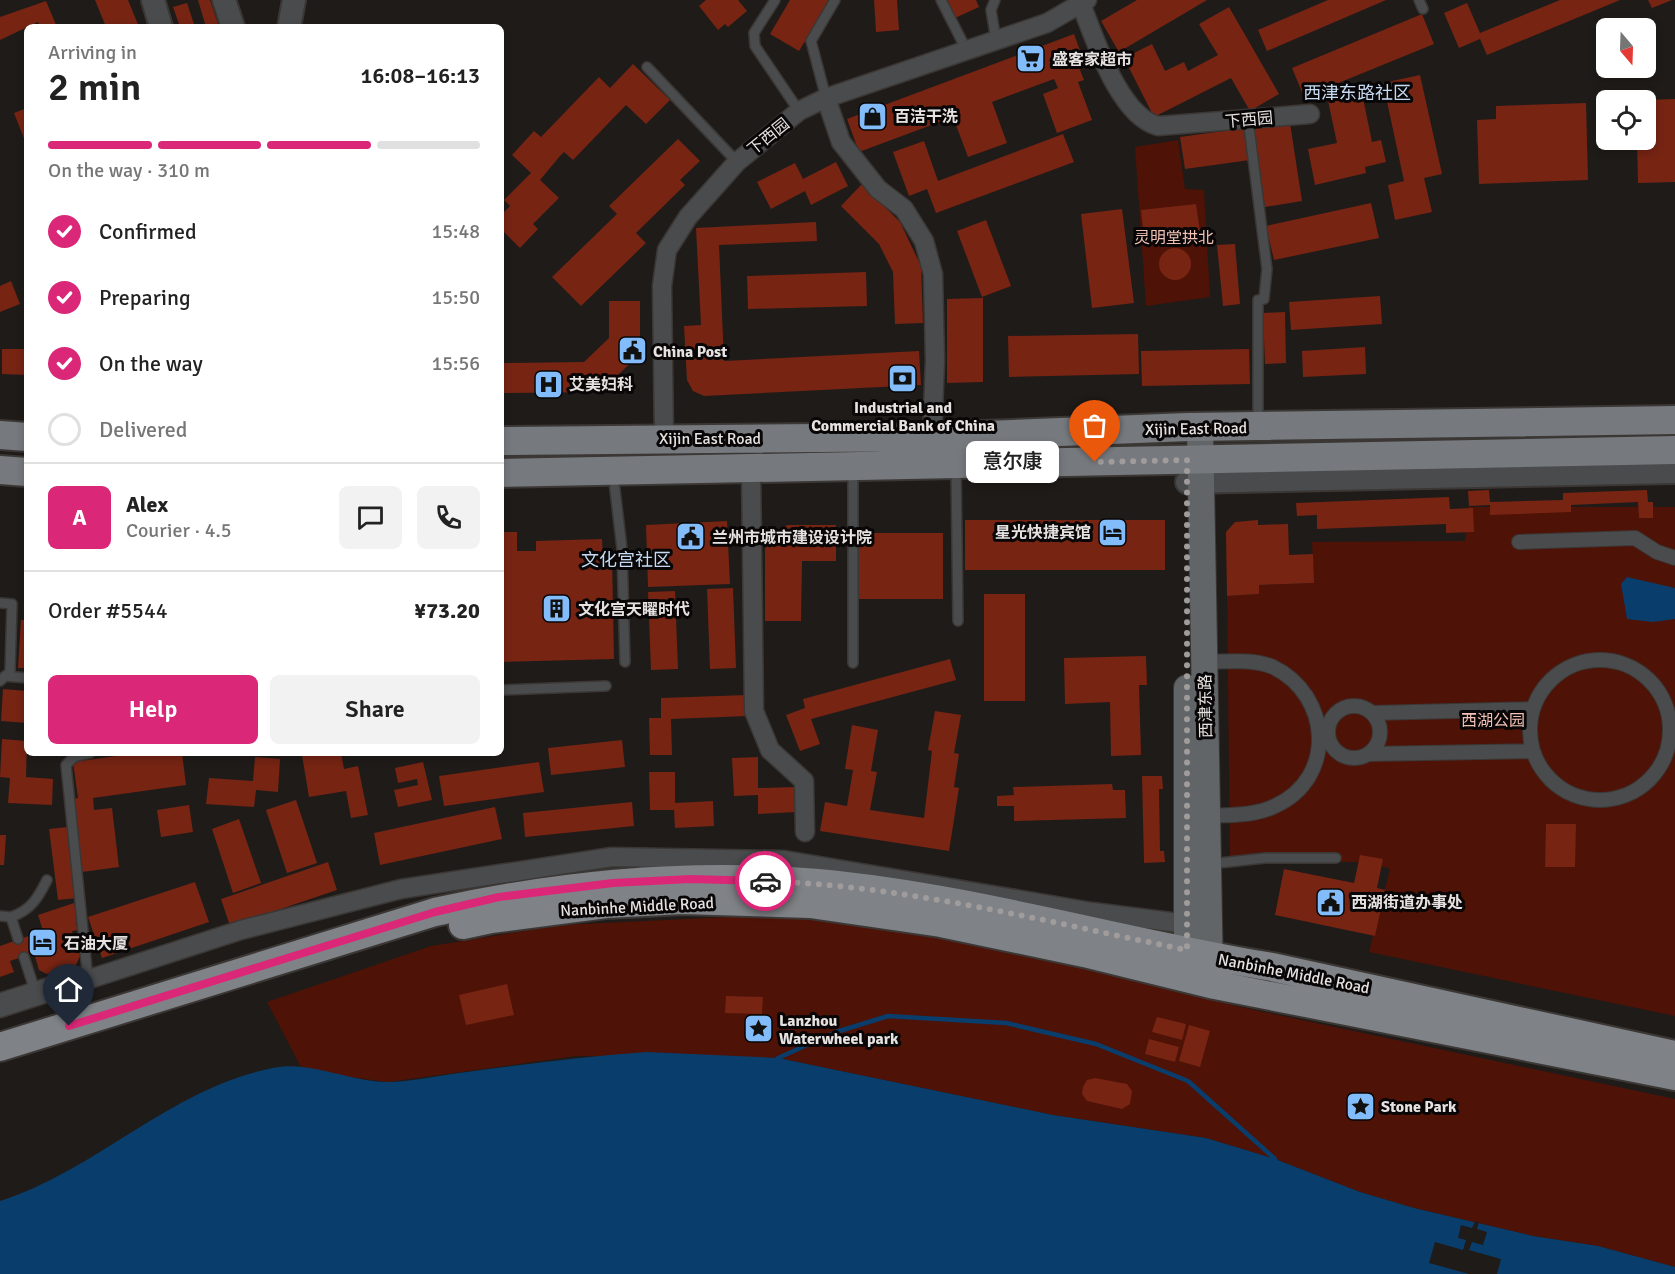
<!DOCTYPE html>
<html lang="en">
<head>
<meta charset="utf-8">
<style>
  body { margin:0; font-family:Signika,"Noto Sans SC",sans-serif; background:#f2f2f2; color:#222; height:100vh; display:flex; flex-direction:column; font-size:22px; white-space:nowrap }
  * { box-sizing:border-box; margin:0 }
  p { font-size:20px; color:#767676 }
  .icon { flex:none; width:33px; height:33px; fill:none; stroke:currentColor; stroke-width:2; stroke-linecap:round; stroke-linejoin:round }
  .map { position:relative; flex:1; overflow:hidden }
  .drawer { position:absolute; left:24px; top:24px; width:480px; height:732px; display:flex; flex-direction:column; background:#fff; border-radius:9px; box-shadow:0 3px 9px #0003 }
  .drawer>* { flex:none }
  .needle { width:39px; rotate:161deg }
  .tools { position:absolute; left:1596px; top:18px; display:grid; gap:12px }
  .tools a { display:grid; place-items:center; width:60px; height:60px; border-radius:9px; background:#fff; box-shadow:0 3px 9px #0003; font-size:30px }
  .pin { position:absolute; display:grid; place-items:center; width:51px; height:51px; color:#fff; margin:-62px -26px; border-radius:50% 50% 50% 0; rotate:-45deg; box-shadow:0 0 6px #0007 }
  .pin .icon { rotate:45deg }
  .courier { position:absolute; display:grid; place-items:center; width:60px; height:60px; margin:-30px; border:4px solid #db2777; border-radius:50%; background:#fff; color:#222; box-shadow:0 2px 8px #0007 }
  .bubble { position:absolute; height:42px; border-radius:9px; background:#fff; box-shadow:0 3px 9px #0003; font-size:20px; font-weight:600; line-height:42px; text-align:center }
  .head em { font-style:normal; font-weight:600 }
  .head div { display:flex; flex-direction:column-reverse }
  .head { display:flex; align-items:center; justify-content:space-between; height:102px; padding:0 24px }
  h1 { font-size:39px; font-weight:600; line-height:45px }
  .bar { display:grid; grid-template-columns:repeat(4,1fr); gap:9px 6px; align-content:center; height:72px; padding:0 24px }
  .bar i { height:8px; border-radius:4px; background:#e0e0e0 }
  .bar .on { background:#db2777 }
  .bar p { grid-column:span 4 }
  .line { display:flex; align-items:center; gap:15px; padding:0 24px; border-top:2px solid #e0e0e0 }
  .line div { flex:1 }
  .round { display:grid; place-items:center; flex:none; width:63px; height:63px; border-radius:9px; background:#f2f2f2 }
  ol { padding:0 24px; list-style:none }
  li { display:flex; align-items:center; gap:18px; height:66px }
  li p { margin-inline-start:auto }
  li .icon { padding:6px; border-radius:50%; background:#db2777; color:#fff; stroke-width:4 }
  li:last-child { color:#767676 }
  li i { width:33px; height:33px; border:3px solid #e0e0e0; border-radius:50% }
  .button { display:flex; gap:12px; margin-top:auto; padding:12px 24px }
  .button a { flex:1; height:69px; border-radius:9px; background:#db2777; color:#fff; font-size:24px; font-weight:600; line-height:69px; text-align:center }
  .button a+a { background:#f2f2f2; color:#222 }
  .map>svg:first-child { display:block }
</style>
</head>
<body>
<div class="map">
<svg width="1675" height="1274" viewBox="0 0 1675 1274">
  <rect width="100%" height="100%" fill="#1f1b19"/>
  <path fill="#4e1206" d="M1178 140 1185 189 1204 190 1210 297 1146 306 1135 147Z
    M1468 507H1675V1016L1369 952 1390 869 1370 862H1230L1227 596 1259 594V585L1314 583 1312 542 1465 541Z
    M792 914 992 947 1155 983 1236 1006 1675 1099V1267L1598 1246 1533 1236 1414 1208 1360 1192 1275 1159 1206 1138 1053 1115 778 1058 576 1056 388 1082 341 1076 301 1067 267 1002 431 946 561 925Z"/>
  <path fill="#093e6c" d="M1627 577 1675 588V619L1653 622 1627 619 1621 584Z
    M647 1052 778 1058 1053 1115 1206 1138 1275 1159 1360 1192 1414 1208 1533 1236 1598 1246 1675 1267V1274H0V1201C97 1170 171 1088 273 1068 311 1060 351 1083 390 1082 415 1081 441 1075 467 1072 527 1064 587 1056 647 1052Z"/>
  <path fill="#1f1b19" d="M1475 1221 1479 1222 1477 1229 1487 1232 1483 1245 1472 1242 1469 1250 1501 1259 1497 1274H1469L1429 1263 1435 1242 1463 1250 1466 1240 1458 1238 1461 1225 1472 1228Z"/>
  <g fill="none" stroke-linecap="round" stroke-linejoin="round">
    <path stroke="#093e6c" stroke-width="4.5" d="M778 1058 836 1032 888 1016 1006 1023 1096 1044 1188 1081 1275 1159"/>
  </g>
  <path fill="#772413" d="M95 0H128L139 27H106Z
    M198 0H210L219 27H206Z
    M706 0H738L747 11 728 27 725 24 718 30 699 6Z
    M790 0H830L799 51 770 34Z
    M874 0H897L899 30 876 32Z
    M947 0H976L979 7 955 18Z
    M1137 0H1207L1119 52 1101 21Z
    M1328 0H1386L1267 51 1258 30Z
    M1560 0H1620L1487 55 1480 39 1459 48 1444 13 1467 3 1480 33Z
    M1648 0H1672L1652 8Z
    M46 1 57 27H40L38 22 0 40V17Z
    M187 3 195 27H180L173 7Z
    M1229 7 1279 94 1250 111 1231 78 1154 117 1124 58 1152 44 1165 71 1184 62 1188 71 1218 55 1199 24Z
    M1422 14 1434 44 1304 97 1292 68Z
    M1074 34 1086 67 1080 70 1084 80 1078 82 1092 120 1057 133 1043 94 1058 88 1054 79 992 102 1007 143 968 157 953 117 859 152 847 119Z
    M633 64 670 100 646 124 626 105 573 160 564 152 560 156 540 180 559 198 533 224 538 229 520 248 501 229V215L510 206 504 200 531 173 512 155 534 131 541 137 599 77 610 88Z
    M1420 75 1442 174 1424 178 1432 212 1395 220 1388 185 1404 181 1383 83Z
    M1361 88 1372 142 1381 140 1386 162 1365 167 1366 173 1315 185 1308 149 1337 143 1327 96Z
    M1675 99V182L1638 183 1637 140H1646V100Z
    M1586 103 1588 180 1479 184 1477 120 1496 119V106Z
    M27 108V146L14 113Z
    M1290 123 1302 201 1265 207 1254 128Z
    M1245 128 1250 160 1185 169 1180 137Z
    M1063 134 1074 162 936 213 927 189 909 196 893 152 924 141 938 181Z
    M678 139 700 161 680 180 685 185 636 233 646 243 581 306 552 277 617 214 609 206Z
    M836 162 848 186 811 205 805 191 771 209 757 182 795 163 803 179Z
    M862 184 900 222 921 266 923 323 895 324 893 272 879 244 841 206Z
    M1371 203 1379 238 1274 260 1266 226Z
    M1196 204 1201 239 1145 246 1141 210Z
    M1122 209 1134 303 1092 308 1081 214Z
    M986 220 1011 286 982 297 957 231Z
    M816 222 817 241 719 245 724 361 919 351 921 385 704 396 693 391 687 380 684 326 701 325 696 228Z
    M1235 244 1240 304 1223 306 1217 245Z
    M1159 264a16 16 0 1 1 32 0a16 16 0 1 1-32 0Z
    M866 272 867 306 748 309 747 276Z
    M11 281 20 304 0 312V286Z
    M1380 296 1382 324 1291 330 1289 302Z
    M983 298V382L947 383V299Z
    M609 301H640V354L600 392 501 393V363L584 362 609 338Z
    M1285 312 1286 363 1265 364 1263 313Z
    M1138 334 1139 374 1009 377 1008 336Z
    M1365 347 1366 374 1303 377 1302 351Z
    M2 349H27V375L2 374Z
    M1249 349 1250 384 1142 386 1141 351Z
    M1489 490 1490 502 1563 500V493L1647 490 1648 502H1653V518H1639L1638 502 1571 505V512L1490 515V505L1469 506 1468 491Z
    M1449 497 1450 509 1473 508 1474 532 1446 533V524L1317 529V515L1297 516 1296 503Z
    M965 520H1165V570H965Z
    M1258 520V525L1288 524 1289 555 1313 554 1314 583 1259 585V594L1227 596 1226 532 1235 522Z
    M727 521 730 584 648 587 646 525Z
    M788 525H836V561H802L801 621H765V544L772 531Z
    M501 532H517V551H536V541L602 539 603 559 612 558 614 659 501 662Z
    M858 533H943V599H858Z
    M733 588 736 668 710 669 707 589Z
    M675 591 678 669 651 670 648 592Z
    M984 594H1025V701H984Z
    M21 620H27V668H18Z
    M1146 656 1147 685H1139L1141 755 1111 756 1110 702 1065 704 1064 658Z
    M950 659 956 680 811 719 820 744 800 751 786 715 805 708 803 699Z
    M3 689 27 691V723L1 721Z
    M747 695 748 716 671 719 672 755H650L649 718H661V698Z
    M935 711 961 715 954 753 959 754 954 787 959 788 949 851 820 831 825 802 847 806 853 770 845 769 852 725 878 730 871 771 877 772 870 810 924 818 932 751 928 750Z
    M2 739 27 741 26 777 53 779 52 805 8 803 10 778 0 777Z
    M622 740 625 767 551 775 548 748Z
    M138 753H182L186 785 93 798 94 810 112 808 119 867 82 872 72 799 78 798 73 762Z
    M314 753H341L344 769 358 766 368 815 351 818 346 791 309 797 302 755Z
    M255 757 280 759 278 792 256 790 254 807 206 804 209 778 253 781Z
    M758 757V788L797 787V812L758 814V795L734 796 732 758Z
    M423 762 432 800 398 807 394 790 418 785 417 779 398 783 395 768Z
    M539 762 544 792 444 806 439 776Z
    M649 772H675V803L713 801 714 826 675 828 674 810H650Z
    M1142 776H1162L1163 789H1159L1160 851H1164L1165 862 1144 863Z
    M1112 784 1113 790H1125L1126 818 1014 821V806H997V796L1014 795 1013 787Z
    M296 800 317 863 287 873 266 810Z
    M632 802 634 826 525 837 523 813Z
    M189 805 193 832 161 837 157 810Z
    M495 807 502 839 380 865 374 833Z
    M239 819 261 883 233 893 212 829Z
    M1546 824H1576L1575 867H1545Z
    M68 827 77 898 58 900 49 829Z
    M0 835H6L4 865H0Z
    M1360 855 1383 859 1377 888 1385 890 1375 936 1275 915 1284 869 1354 883Z
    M328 862 337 890 230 926 221 899Z
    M195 882 209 922 102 958 88 917Z
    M74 903 80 922 75 924 79 925V930L72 931 80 956 75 967 47 974 39 970 34 953 10 961 14 972 0 977V946L43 931 38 915Z
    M507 984 514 1015 466 1025 459 995Z
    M726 996 763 997 762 1014 725 1013Z
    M1157 1017 1186 1024 1182 1040 1152 1032Z
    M1189 1025 1210 1031 1200 1067 1179 1061Z
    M1149 1039 1179 1047 1175 1062 1145 1054Z
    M1095 1078 1127 1084 1132 1091 1130 1104 1122 1109 1087 1101 1082 1094 1083 1087 1087 1080Z"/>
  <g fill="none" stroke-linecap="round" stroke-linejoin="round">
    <defs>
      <path id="service" d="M775 0 754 33 755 46 799 111
        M941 0 967 51
        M995 0 991 10 996 40
        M1419 0 1423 9
        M647 67 737 162
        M826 98 811 41 835 0
        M1248 119 1267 269 1264 299 1258 300V422
        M956 467 958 621
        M853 469V663
        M613 473 622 549 625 662
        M0 603 12 604 10 672 0 681
        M5 676 27 678
        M501 690 606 686
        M1210 864 1265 858H1336
        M0 916 11 917 18 939
        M11 917C31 910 38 898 47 880
        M24 957 35 991
        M0 998 87 970 66 765 74 757 90 753"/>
      <path id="pedestrian" d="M1519 542 1635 538 1657 552 1675 558
        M1530 730a70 70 0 1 1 140 0a70 70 0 1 1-140 0Z
        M1204 662C1225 662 1253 658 1273 667 1331 695 1337 778 1275 806 1255 816 1228 815 1207 816
        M1328 732a26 26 0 1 1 52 0a26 26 0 1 1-52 0Z
        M1372 713 1533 709
        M1368 754 1533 751"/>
      <path id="minor" d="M1081 4C1095 39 1119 116 1158 126L1310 114
        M826 98 841 142 878 189 904 209 924 241 933 274 935 360 932 437
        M664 438 662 286 667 250 688 217 737 162 799 111 826 98 1047 23 1087 0
        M751 468 754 711 770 750 804 781 805 832
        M0 1008 241 930 401 889 612 857 784 860 1092 912 1187 924"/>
      <path id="tertiary" d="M153 0 161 27
        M224 0 233 27
        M289 27 294 0
        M1187 482 1675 472"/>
      <path id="secondary" d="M1200 427 1210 975
        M1187 970V688"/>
      <path id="primary" d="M0 435 27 437
        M501 441 932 437 1188 427 1675 420
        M0 470 27 472
        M501 473 1675 450"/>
      <path id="trunk" d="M463 925 491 919 606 904 682 900 810 904 941 923 1084 953 1210 984 1675 1076
        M0 1047 435 912C560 884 689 872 818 883 971 897 1120 942 1272 967L1675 1055"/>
    </defs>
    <use href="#service" stroke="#3b3735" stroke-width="12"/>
    <use href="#pedestrian" stroke="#3b3735" stroke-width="16"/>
    <use href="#minor" stroke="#3b3735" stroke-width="21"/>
    <use href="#tertiary" stroke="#3b3735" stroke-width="26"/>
    <use href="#secondary" stroke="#3b3735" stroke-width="28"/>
    <use href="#primary" stroke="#3b3735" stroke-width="32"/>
    <use href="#trunk" stroke="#3b3735" stroke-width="32"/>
    <use href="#service" stroke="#494b4c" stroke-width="9"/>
    <use href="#pedestrian" stroke="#494b4c" stroke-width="14"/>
    <use href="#minor" stroke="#494b4c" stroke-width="18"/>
    <use href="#tertiary" stroke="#494b4c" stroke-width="22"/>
    <use href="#secondary" stroke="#626568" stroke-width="26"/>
    <use href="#primary" stroke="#76797d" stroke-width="28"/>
    <use href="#trunk" stroke="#7f8286" stroke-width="28"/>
  </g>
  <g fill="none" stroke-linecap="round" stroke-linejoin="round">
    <path stroke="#a09c9b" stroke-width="6" stroke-dasharray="0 10.8" d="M765 881C907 886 1048 922 1187 950V460L1095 462"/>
    <path stroke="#db2777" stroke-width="8" d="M69 1026 435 912 499 897 613 883 690 879 765 881"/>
  </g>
  <defs>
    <symbol id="supermarket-square" viewBox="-11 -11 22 22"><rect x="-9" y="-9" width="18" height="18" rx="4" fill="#82bcfa" stroke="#080606"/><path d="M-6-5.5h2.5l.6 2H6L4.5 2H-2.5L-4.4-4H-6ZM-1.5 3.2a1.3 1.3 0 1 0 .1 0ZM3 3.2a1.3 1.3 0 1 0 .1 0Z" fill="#111"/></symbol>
    <symbol id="shop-square" viewBox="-11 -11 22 22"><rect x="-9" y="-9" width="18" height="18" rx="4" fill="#82bcfa" stroke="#080606"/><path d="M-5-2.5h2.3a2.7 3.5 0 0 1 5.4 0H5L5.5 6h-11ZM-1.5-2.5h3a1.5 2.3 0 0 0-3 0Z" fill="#111"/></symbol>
    <symbol id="civic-square" viewBox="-11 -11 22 22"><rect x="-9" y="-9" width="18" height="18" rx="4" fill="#82bcfa" stroke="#080606"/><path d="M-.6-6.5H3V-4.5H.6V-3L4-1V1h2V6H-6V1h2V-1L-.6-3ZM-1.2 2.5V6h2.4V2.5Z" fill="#111"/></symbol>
    <symbol id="bank-square" viewBox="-11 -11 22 22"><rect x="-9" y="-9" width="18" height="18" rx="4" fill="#82bcfa" stroke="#080606"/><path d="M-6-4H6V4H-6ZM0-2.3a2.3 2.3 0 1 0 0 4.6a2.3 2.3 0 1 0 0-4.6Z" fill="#111"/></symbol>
    <symbol id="hospital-square" viewBox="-11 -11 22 22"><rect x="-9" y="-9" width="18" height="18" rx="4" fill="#82bcfa" stroke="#080606"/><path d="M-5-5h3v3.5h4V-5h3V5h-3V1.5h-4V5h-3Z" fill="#111"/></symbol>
    <symbol id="hotel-square" viewBox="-11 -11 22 22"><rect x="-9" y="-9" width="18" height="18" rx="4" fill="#82bcfa" stroke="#080606"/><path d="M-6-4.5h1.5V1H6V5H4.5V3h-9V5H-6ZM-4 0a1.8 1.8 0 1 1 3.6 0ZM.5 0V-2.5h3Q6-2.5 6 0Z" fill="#111"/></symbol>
    <symbol id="building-square" viewBox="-11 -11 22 22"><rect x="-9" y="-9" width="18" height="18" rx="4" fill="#82bcfa" stroke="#080606"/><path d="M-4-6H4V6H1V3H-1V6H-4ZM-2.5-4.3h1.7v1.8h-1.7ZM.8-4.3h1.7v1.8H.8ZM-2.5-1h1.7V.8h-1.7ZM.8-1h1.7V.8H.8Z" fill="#111"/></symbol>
    <symbol id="sight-square" viewBox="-11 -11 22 22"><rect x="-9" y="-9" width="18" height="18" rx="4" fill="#82bcfa" stroke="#080606"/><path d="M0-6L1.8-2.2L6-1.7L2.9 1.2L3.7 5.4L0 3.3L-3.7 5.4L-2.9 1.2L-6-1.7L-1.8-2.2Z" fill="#111"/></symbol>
  </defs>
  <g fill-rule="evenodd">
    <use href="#supermarket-square" x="1014" y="42" width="33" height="33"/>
    <use href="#shop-square" x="856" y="100" width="33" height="33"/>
    <use href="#civic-square" x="616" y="334" width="33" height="33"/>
    <use href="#bank-square" x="886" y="362" width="33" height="33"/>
    <use href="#hospital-square" x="532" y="368" width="33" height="33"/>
    <use href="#hotel-square" x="1096" y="516" width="33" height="33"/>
    <use href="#civic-square" x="674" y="520" width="33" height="33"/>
    <use href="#building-square" x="540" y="592" width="33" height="33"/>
    <use href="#civic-square" x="1314" y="886" width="33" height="33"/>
    <use href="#hotel-square" x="26" y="926" width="33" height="33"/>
    <use href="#sight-square" x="742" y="1012" width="33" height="33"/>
    <use href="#sight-square" x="1344" y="1090" width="33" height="33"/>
  </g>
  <g text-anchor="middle" stroke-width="6" stroke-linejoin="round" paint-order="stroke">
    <g font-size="16" font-weight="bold" fill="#e5e2e1" stroke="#080606" text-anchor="start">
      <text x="1052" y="65">盛客家超市</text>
      <text x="894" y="122">百洁干洗</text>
      <text x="653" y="357">China Post</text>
      <text x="569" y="390">艾美妇科</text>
      <text x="903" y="413" text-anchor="middle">Industrial and<tspan x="903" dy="18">Commercial Bank of China</tspan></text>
      <text x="1091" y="538" text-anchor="end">星光快捷宾馆</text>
      <text x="712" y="543">兰州市城市建设设计院</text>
      <text x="578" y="615">文化宫天矅时代</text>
      <text x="1351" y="908">西湖街道办事处</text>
      <text x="64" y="949">石油大厦</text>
      <text x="779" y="1026">Lanzhou<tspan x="779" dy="18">Waterwheel park</tspan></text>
      <text x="1381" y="1112">Stone Park</text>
    </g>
    <g font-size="16" fill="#e5e2e1" stroke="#080606">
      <text transform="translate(1249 119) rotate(-5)" y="6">下西园</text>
      <text transform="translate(768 136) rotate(-39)" y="6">下西园</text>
      <text transform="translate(1196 428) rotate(-1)" y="6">Xijin East Road</text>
      <text x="710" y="444">Xijin East Road</text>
      <text transform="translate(1205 706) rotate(-91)" y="6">西津东路</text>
      <text transform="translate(637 906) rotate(-3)" y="6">Nanbinhe Middle Road</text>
      <text transform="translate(1294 973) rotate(11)" y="6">Nanbinhe Middle Road</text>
    </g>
    <g font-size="16" fill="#f2c0b4" stroke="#080606">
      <text x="1174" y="243">灵明堂拱北</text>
      <text x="1493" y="726">西湖公园</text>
    </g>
    <g font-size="18" fill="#c6dbf3" stroke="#080606">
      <text x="1357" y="99">西津东路社区</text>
      <text x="626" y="566">文化宫社区</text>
    </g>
  </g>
</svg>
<div class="tools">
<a><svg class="needle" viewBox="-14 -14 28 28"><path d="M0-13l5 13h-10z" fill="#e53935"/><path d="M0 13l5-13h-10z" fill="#767676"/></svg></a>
<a><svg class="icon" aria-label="locate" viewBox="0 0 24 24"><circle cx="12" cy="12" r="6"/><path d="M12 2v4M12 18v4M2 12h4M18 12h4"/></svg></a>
</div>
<div class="pin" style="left:1095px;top:462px;background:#ea580c"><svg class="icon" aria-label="bag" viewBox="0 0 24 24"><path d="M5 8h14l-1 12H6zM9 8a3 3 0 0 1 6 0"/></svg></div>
<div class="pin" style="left:69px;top:1026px;background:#1f2937"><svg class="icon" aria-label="home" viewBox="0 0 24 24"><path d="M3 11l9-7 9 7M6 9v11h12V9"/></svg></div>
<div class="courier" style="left:765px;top:881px"><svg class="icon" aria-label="car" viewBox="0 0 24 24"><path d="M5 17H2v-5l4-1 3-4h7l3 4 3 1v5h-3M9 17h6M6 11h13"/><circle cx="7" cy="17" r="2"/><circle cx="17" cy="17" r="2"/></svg></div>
<div class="bubble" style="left:966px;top:441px;width:93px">意尔康</div>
<section class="drawer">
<div class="head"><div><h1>2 min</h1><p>Arriving in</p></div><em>16:08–16:13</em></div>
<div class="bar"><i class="on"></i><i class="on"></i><i class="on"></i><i></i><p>On the way · 310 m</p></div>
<ol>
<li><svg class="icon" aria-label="check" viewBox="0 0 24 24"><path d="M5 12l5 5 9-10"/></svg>Confirmed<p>15:48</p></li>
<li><svg class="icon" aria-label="check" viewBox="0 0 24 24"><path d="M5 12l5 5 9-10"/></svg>Preparing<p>15:50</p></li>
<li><svg class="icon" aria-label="check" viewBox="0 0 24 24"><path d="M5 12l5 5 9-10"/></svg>On the way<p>15:56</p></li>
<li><i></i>Delivered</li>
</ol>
<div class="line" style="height:108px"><b class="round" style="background:#db2777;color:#fff">A</b><div><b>Alex</b><p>Courier · 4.5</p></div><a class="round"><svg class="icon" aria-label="chat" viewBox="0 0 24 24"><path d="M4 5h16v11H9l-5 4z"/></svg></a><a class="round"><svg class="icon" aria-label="phone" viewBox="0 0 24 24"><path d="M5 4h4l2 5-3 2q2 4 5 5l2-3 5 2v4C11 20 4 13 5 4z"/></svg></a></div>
<div class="line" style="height:78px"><div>Order #5544</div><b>¥73.20</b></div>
<div class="button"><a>Help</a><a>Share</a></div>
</section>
</div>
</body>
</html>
